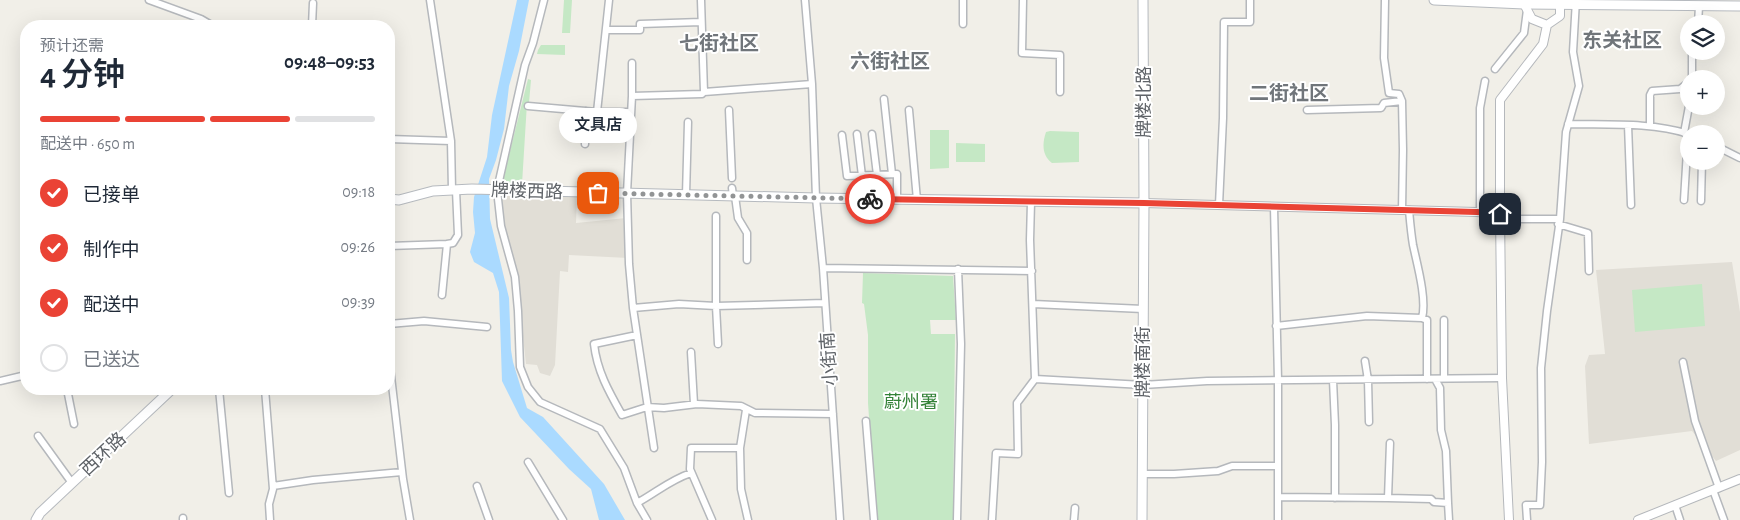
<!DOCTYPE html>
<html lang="zh">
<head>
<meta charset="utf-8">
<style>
  body { margin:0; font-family:"Alegreya Sans","Noto Sans SC",sans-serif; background:#f6f6f7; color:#1f2937; height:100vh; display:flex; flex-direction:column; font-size:19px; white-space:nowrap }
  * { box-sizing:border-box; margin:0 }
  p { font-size:16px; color:#747a83 }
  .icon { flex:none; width:28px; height:28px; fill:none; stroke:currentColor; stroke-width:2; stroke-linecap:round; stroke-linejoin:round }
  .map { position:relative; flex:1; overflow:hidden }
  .sheet { position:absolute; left:20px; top:20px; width:375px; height:375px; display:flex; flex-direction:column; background:#fff; border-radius:20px; box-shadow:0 5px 20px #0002 }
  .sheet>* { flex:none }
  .tools { position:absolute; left:1680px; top:15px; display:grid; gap:10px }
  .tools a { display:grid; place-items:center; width:45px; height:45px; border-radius:50%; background:#fff; box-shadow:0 5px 20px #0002; font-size:25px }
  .pin { position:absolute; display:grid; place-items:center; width:42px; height:42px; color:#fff; margin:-21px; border-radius:10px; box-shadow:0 2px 8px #0006 }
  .courier { position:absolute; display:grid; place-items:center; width:50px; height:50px; margin:-25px; border:4px solid #ea4335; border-radius:50%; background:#fff; color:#222; box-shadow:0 1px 6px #0007 }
  .bubble { position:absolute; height:35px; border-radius:18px; background:#fff; box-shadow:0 5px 20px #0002; font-size:16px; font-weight:600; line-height:35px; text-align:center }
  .headline em { font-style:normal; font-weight:600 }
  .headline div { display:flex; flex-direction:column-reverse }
  .headline { display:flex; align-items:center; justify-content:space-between; height:85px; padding:0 20px }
  h1 { font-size:32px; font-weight:600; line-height:38px }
  .bar { display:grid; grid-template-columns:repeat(4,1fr); gap:8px 5px; align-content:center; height:60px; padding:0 20px }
  .bar i { height:6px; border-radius:4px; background:#e0e1e3 }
  .bar .active { background:#ea4335 }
  .bar p { grid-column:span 4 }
  ol { padding:0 20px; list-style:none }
  li { display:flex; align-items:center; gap:15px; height:55px }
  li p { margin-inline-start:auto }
  li .icon { padding:5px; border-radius:50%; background:#ea4335; color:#fff; stroke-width:4 }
  li:last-child { color:#747a83 }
  li i { width:28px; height:28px; border:2px solid #e0e1e3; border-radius:50% }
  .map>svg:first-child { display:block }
</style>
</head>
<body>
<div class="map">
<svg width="1740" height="520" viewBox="0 0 1740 520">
  <rect width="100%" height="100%" fill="#f1efe8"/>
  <path fill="#e1ded6" d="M499 193 577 195 576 223 626 218 628 258 569 255 568 272 560 271 555 365 550 376 540 373 537 365 526 364 516 274 503 225Z
    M1732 262 1740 312V450L1716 461 1692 431 1589 444 1585 366 1589 355 1605 354 1596 270Z"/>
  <path fill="#c5e8c5" d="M564 0H572L570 33H562Z
    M541 45H565V55L537 54 538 50Z
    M528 79 531 80 529 103H527L522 184 502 183Z
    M930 130H949V168L930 169Z
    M1050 131 1079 132V162L1052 163C1042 155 1042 144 1046 132Z
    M956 143 985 144V162H956Z
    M863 273 953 276 956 320H930L931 334H955L953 520H876L868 403V335L864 304 862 303Z
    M1702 284 1705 326 1635 332 1632 290Z"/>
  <path fill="#aadaff" d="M517 0H529L519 51 509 86 504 129 496 160 489 179 490 219 509 298 511 350 513 362 527 408 543 417 604 484 625 520H599L591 489 569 469 520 417 502 381 499 292 493 273 474 262 470 252 475 233 473 212 474 197 487 157 492 115Z"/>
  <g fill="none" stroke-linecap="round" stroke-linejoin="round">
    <defs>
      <path id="minor" d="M149 0 201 19 213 26
        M430 0 451 141 452 190
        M544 0 533 43 525 65 497 190 501 226 515 277 518 311 520 367 528 387 540 402 600 429 624 468 637 503 647 520
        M609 0 597 112H631
        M805 0 812 84 816 198 823 268 840 520
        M1023 0 1022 53 1060 55V92
        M1385 0 1384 58 1389 93 1399 94 1402 101 1403 150 1402 210
        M963 24V0
        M1698 24 1699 6
        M312 26 313 3
        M606 30H640V24L701 22
        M632 63V96
        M1495 69 1524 33 1527 10
        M1692 79V54L1696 51
        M704 92 812 84
        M884 99 892 174
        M528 106 597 112
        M729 110 732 178
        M909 110 917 200
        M1307 110 1381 108 1384 103 1402 101
        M1568 124C1608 125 1650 122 1689 134
        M1628 125 1631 205
        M1650 126V95L1652 91 1680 89 1689 82
        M1684 133 1689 106
        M857 134 862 176
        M872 134 877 175
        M842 135 847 176 897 174V200
        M389 139 451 141
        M585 144 586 111
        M1716 146 1740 158
        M732 188 733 196
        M686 195 688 122
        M735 196 738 218 747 233V260
        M1684 200 1688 134
        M1701 201 1702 161
        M1219 205 1223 118 1224 22H1250V0
        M1274 207 1278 380V520
        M1480 212V108L1485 81
        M716 216V306L718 344
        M1500 219H1560L1566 132 1579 86 1573 52 1576 0
        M1558 224 1588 233 1589 271
        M389 246 447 244
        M823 268 1032 271
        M442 295 447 244 453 243 458 235 456 190
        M1033 304 1143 309
        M633 308 679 304 716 306 825 303
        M1422 318 1427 320V379
        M1444 320V378
        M389 324 424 321 487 327
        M1276 326 1367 316 1422 318C1427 299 1417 264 1413 245 1411 233 1410 221 1409 210
        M637 335 594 344C597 371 609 392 622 415L647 407 664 408 697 404 741 406 755 413 833 414
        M691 352 694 404
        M389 359 403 479 410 520
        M1365 361 1368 380 1369 422
        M1683 362 1695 421 1719 488
        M1035 379 1143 385 1207 381 1502 378
        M1435 379 1440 388 1441 430 1446 451 1448 503
        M1333 380 1335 425V498
        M0 381 26 375
        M67 389 74 424
        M219 389 229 493
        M265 389 273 489 269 504 270 520
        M866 421 874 520
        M38 436 72 483
        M654 448 633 308 629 264 627 193 632 96 702 94 704 92 701 0
        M740 448 741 489 748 520
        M528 462 563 520
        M1143 474H1174L1218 471 1232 466H1278
        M273 486 313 480 402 472
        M477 486 489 520
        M1713 490 1724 520
        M1278 497 1388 498 1390 443
        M1388 498 1431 499 1434 502 1448 503 1449 520
        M637 503C657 492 670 480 691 473
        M1675 505 1680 520
        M183 518V520
        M712 520 690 469 691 448H740L746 410
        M957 520 961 344 958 269
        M992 520 996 453 1018 454 1017 403 1035 379 1030 240 1031 202
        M1074 520 1075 508
        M1527 520 1526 505H1540L1542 462 1541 368 1547 311 1560 219"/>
      <path id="tertiary" d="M1524 4 1532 19 1547 25
        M1144 203 1477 212 1500 214
        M1509 520 1502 378 1500 214V100L1543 44 1547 25 1560 16V5
        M1638 520 1740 479"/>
      <path id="secondary" d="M1434 0 1524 4 1740 6
        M389 199 399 200 433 191 472 189 816 198 1144 203
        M36 520 40 513 172 389
        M1142 520 1144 203 1143 0"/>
    </defs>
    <use href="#minor" stroke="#b5b8bc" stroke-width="9"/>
    <use href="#tertiary" stroke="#b5b8bc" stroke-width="10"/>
    <use href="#secondary" stroke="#b6babf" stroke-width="11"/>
    <use href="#minor" stroke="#fff" stroke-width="6"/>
    <use href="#tertiary" stroke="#fff" stroke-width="8"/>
    <use href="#secondary" stroke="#fff" stroke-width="9"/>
  </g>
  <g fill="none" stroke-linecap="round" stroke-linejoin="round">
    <path stroke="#929495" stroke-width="5" stroke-dasharray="0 9" d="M598 193 870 199"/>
    <path stroke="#ea4335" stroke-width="6" d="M870 199 1144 203 1477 212 1500 214"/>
  </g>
  <g text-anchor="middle" stroke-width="4" stroke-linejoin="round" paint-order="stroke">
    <g font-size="18" fill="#5f6368" stroke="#fff">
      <text transform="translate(1144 102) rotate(-90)" y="6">牌楼北路</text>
      <text transform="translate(527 191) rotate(2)" y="6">牌楼西路</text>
      <text transform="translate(829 359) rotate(-94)" y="6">小街南</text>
      <text transform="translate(1143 362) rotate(-90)" y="6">牌楼南街</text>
      <text transform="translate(103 454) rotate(-43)" y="6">西环路</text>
    </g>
    <g font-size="18" fill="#348238" stroke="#fff">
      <text x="911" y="408">蔚州署</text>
    </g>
    <g font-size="20" font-weight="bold" fill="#70757a" stroke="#fff">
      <text x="1622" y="47">东关社区</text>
      <text x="719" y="50">七街社区</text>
      <text x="890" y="68">六街社区</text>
      <text x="1289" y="100">二街社区</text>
    </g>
  </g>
</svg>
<div class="tools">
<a><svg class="icon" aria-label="layers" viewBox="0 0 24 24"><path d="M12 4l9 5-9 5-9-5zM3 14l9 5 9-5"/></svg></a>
<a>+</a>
<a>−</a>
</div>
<div class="pin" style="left:598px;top:193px;background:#ea580c"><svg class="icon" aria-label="bag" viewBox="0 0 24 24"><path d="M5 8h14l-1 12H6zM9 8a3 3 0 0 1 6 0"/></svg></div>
<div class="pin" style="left:1500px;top:214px;background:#1f2937"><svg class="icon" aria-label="home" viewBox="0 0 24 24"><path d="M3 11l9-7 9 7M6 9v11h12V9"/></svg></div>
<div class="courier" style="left:870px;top:199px"><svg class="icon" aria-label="bike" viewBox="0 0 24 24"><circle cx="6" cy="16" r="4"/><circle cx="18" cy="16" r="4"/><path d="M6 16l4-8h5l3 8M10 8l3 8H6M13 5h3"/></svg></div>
<div class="bubble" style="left:559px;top:108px;width:78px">文具店</div>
<section class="sheet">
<div class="headline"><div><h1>4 分钟</h1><p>预计还需</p></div><em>09:48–09:53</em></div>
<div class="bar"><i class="active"></i><i class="active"></i><i class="active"></i><i></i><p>配送中 · 650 m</p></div>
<ol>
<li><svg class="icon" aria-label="check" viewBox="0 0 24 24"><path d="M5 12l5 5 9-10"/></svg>已接单<p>09:18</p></li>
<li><svg class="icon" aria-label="check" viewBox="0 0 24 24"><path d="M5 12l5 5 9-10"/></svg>制作中<p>09:26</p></li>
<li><svg class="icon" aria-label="check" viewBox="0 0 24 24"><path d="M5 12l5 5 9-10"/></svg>配送中<p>09:39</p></li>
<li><i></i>已送达</li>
</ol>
</section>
</div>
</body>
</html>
